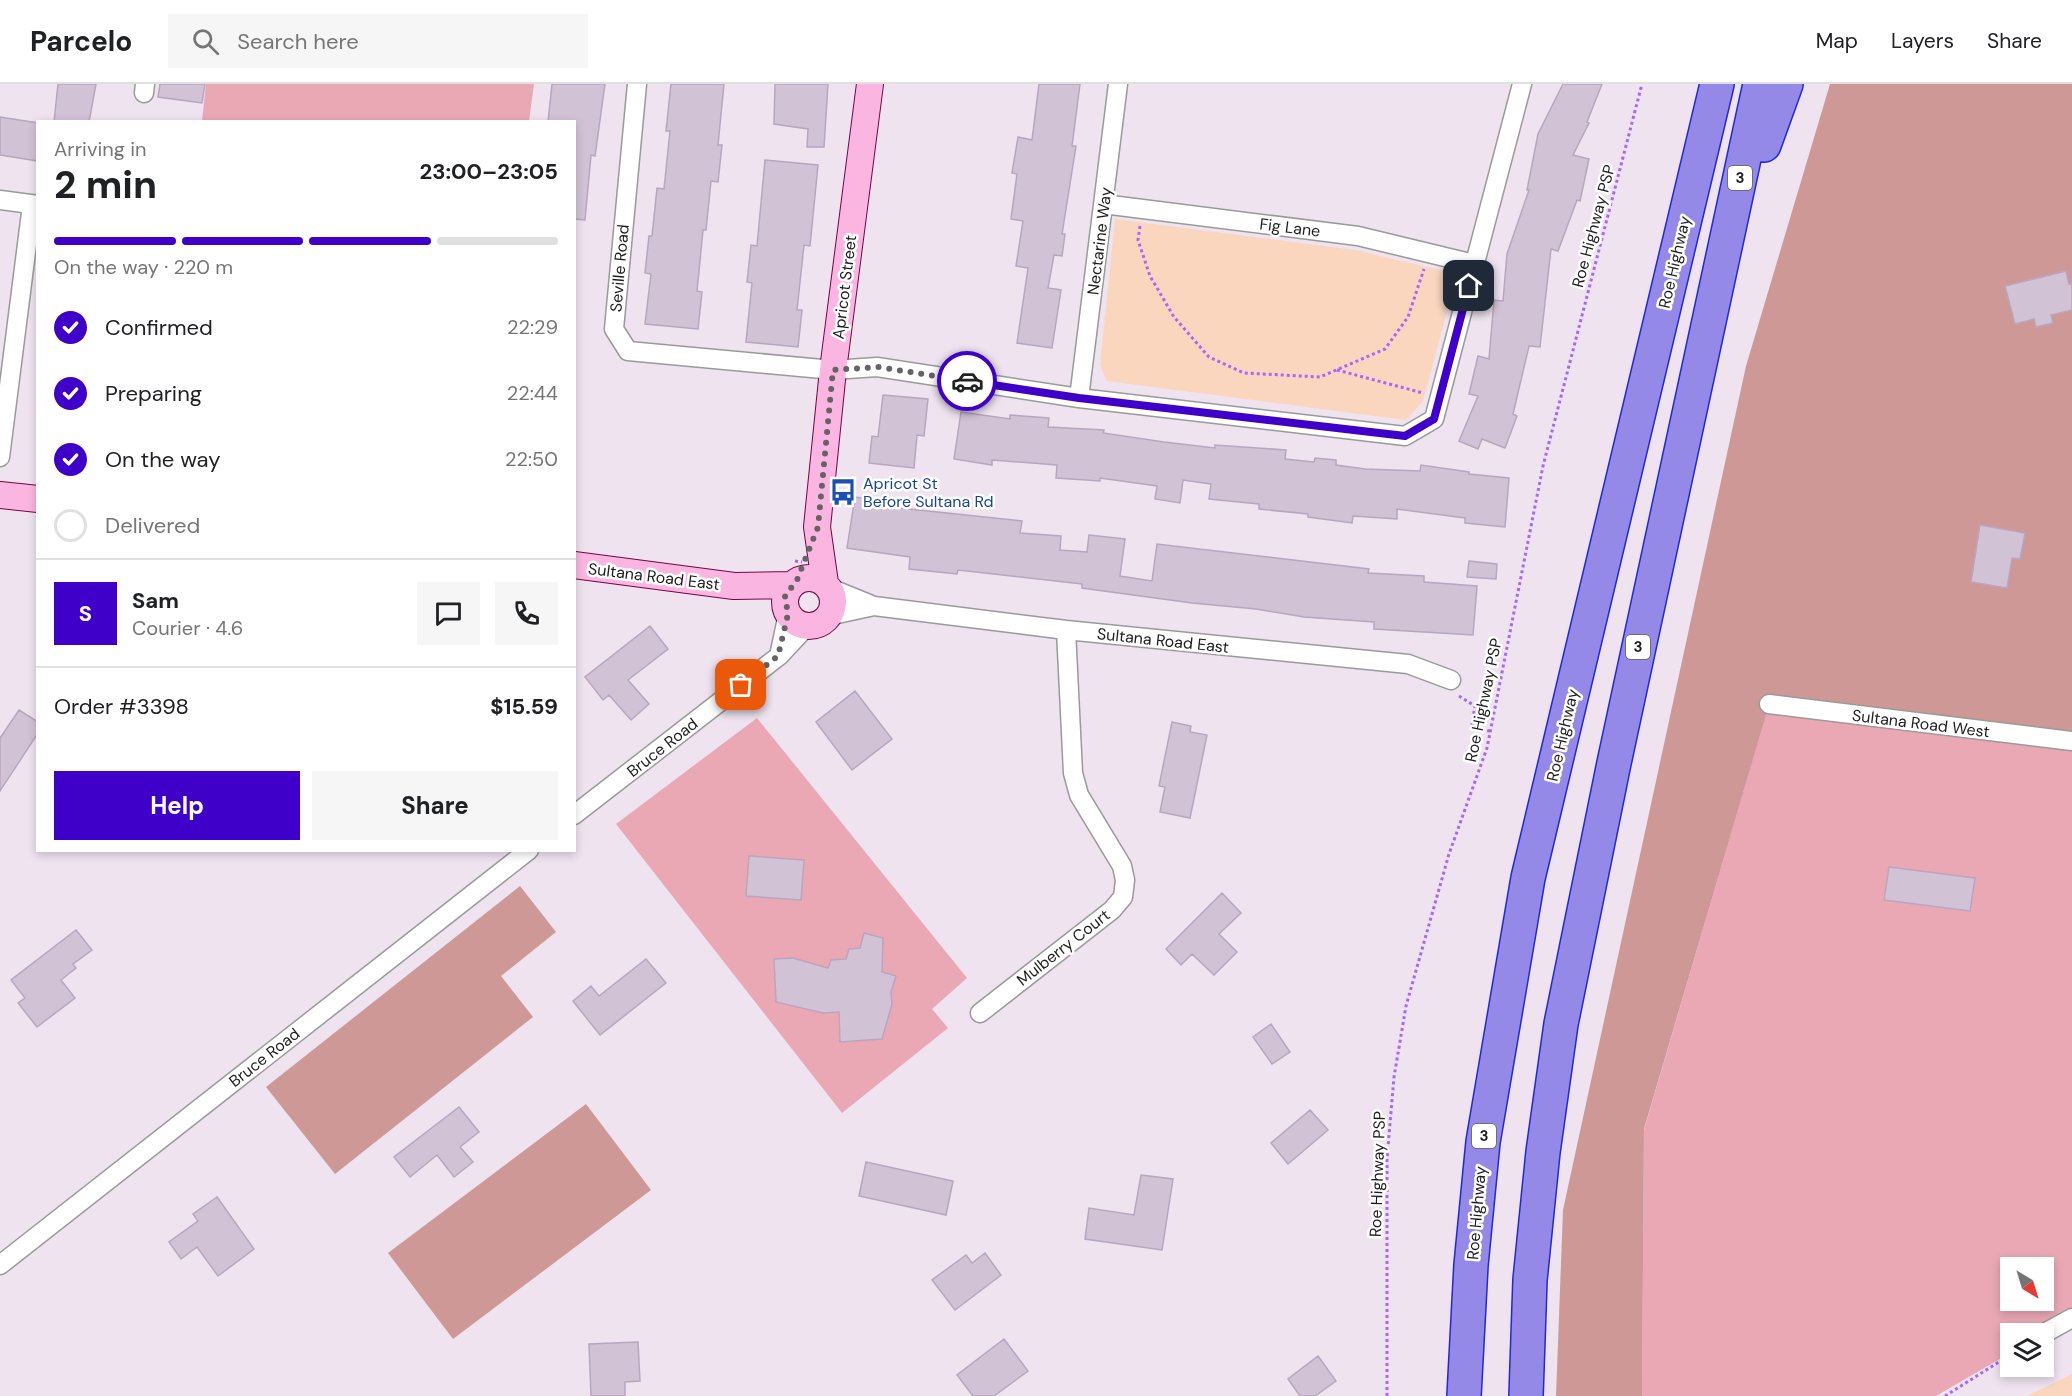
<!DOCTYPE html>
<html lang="en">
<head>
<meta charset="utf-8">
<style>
  body { margin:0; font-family:"DM Sans",sans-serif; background:#f6f6f6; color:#202124; height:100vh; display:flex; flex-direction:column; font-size:22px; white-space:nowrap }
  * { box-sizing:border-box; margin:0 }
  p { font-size:20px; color:#757577 }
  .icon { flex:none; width:33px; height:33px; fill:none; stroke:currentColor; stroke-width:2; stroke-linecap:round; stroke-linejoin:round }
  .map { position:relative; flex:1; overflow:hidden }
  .drawer { position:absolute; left:36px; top:36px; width:540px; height:732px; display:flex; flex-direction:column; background:#fff; border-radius:0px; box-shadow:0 3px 9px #0003 }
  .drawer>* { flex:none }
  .needle { width:39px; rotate:142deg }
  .fabs { position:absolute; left:2000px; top:1173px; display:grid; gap:12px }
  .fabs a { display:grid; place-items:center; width:54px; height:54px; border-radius:0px; background:#fff; box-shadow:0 3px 9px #0003; font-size:30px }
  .pin { position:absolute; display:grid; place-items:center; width:51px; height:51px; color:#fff; margin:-26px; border-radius:12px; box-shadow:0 3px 9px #0006 }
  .courier { position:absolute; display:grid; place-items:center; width:60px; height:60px; margin:-30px; border:4px solid #3f00ca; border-radius:50%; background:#fff; color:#222; box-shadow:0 2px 8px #0007 }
  .summary em { font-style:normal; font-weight:700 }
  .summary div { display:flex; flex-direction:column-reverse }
  .summary { display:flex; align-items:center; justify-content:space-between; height:102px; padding:0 18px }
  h1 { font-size:39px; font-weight:700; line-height:45px }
  .bar { display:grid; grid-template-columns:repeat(4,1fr); gap:9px 6px; align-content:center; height:72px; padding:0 18px }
  .bar i { height:8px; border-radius:4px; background:#e0e0e0 }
  .bar .active { background:#3f00ca }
  .bar p { grid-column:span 4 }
  .line { display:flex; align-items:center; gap:15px; padding:0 18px; border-top:2px solid #e0e0e0 }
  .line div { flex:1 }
  .round { display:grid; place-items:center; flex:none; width:63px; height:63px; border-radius:0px; background:#f6f6f6 }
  ol { padding:0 18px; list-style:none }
  li { display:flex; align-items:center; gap:18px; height:66px }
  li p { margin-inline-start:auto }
  li .icon { padding:6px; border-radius:50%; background:#3f00ca; color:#fff; stroke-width:4 }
  li:last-child { color:#757577 }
  li i { width:33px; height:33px; border:3px solid #e0e0e0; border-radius:50% }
  .action { display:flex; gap:12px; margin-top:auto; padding:12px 18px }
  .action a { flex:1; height:69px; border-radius:0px; background:#3f00ca; color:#fff; font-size:24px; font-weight:700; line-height:69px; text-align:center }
  .action a+a { background:#f6f6f6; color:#202124 }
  header { display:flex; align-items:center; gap:36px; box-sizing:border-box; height:84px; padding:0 30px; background:#fff; border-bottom:2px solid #e0e0e0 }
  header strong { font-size:28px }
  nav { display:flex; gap:33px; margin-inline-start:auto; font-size:21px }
  .search { width:420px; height:54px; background:#f6f6f6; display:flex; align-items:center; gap:15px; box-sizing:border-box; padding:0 21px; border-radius:0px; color:#757577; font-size:22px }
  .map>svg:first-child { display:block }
</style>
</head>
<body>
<header>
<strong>Parcelo</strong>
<div class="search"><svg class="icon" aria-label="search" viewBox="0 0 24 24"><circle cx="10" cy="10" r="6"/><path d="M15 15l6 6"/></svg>Search here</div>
<nav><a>Map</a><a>Layers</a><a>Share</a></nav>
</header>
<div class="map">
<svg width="2072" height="1312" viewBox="0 0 2072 1312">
  <rect width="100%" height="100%" fill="#eee3ef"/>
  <path fill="#e9a8b4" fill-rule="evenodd" d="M206 0H534L529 37H202Z
    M1769 620 2072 657V1234L2043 1250H2010V1269L1936 1312H1642L1644 1046ZM2010 1184H2043V1216H2010Z
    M757 634 967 894 932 925 948 944 842 1029 616 740Z"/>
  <path fill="#ce9897" d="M1830 0H2072V657L1769 621 1644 1045 1642 1312H1556L1563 1126 1746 282Z
    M520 802 556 848 501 892 533 933 335 1090 266 1003Z
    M586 1020 651 1106 453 1255 388 1169Z"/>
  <path fill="#fad6bf" d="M1115 135 1355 166 1457 190 1423 317 1406 336 1107 297 1100 281Z
    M2072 1290V1312H2027Z"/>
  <path fill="#d1c3d5" stroke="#baa5c0" stroke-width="1.5" d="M58 0H96L89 38H54Z
    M160 0H205L202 19 158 13Z
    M552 0H605L595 72 591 71 585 136 574 135V38H548Z
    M671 0H724L718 61H722L718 98 711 97 706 146H703L697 207 702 208 698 245 645 240 651 190 645 189 649 152H652L657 104 664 105 670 47H666Z
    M775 0H828L824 63H807L808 45 774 40Z
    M1039 0H1080L1072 62H1076L1062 150H1065L1062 172 1054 171 1048 204 1061 206 1052 264 1017 259 1028 184 1016 182 1023 137 1011 135 1017 90 1012 89 1018 53 1032 56Z
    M1563 0H1602L1587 38 1589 39 1573 71 1589 75 1580 117 1577 116 1558 167 1551 165 1540 263 1529 262 1513 330 1517 332 1505 364 1482 355 1478 365 1459 357 1478 312 1469 310 1478 272 1489 275 1494 216 1503 217 1507 170 1529 106H1527L1538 50Z
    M0 33 38 39V77L0 71Z
    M765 76 818 81 810 162 804 161 797 226H802L798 263 746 258 752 199 747 198 751 161 757 162Z
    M2066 187 2069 200 2072 199V226L2051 231 2053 239 2036 243 2034 235 2015 240 2005 202Z
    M883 311 928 315 924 352 917 351 914 384 869 379 872 352 878 353Z
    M961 328 1010 335V331L1049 334 1048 343 1104 346 1103 349 1164 358 1215 364V361L1286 366 1285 375 1314 378 1315 374 1336 376V381L1365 385 1420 387 1421 381 1469 388V390L1509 394 1505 443 1465 439V434L1397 425V435L1353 432 1352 439 1308 433V430L1259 425V420L1209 415 1211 400 1183 396 1180 419 1155 415 1157 402 1100 394V397L1056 394 1057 381 992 376V381L954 375Z
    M855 413 901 420 900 424 1022 437 1020 449 1061 452 1060 466 1087 468 1089 451 1125 455 1120 492 1152 497 1157 460 1369 485 1368 489 1424 492V498L1477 502 1473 551 1374 545V538L1304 533 1256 525 1192 519 1082 504V500L958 486 957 490 909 485 910 473 847 464Z
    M1980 441 2025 449 2020 475 2012 474 2007 504 1971 498Z
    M1469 477 1497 480 1496 495 1467 493Z
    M650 542 668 565 628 596 649 620 631 636 609 611 603 616 585 593Z
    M855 607 892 655 852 686 816 638Z
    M19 626 38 638V649L0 707V654Z
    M1172 638 1191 642 1190 648 1207 651 1190 734 1160 728 1165 703 1159 702Z
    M749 772 804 776 801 816 746 812Z
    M1889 783 1975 794 1970 827 1884 816Z
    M1222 809 1241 829 1219 850 1237 868 1214 891 1192 870 1181 881 1166 865Z
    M76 846 92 866 73 880 76 884 61 896 75 914 37 943 18 919 25 914 11 896Z
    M864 849 883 854 882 888 896 892 891 908 892 920 882 955 840 958 839 928 823 929 776 918 774 875 793 874 828 884 831 876 846 875 849 865 860 864Z
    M646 875 666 899 600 951 573 917 591 902 599 912Z
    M1271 940 1290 968 1272 980 1253 953Z
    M459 1023 479 1048 460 1063 473 1078 454 1093 437 1071 410 1093 394 1073Z
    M1310 1026 1328 1046 1288 1080 1271 1059Z
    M866 1078 953 1097 946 1131 859 1112Z
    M1141 1091 1173 1095 1162 1166 1085 1155 1089 1124 1134 1131Z
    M217 1113 254 1165 218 1192 197 1163 181 1175 169 1158 198 1137 193 1130Z
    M985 1169 1001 1191 955 1226 932 1196 966 1171 972 1179Z
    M1004 1255 1028 1287 994 1312H973L957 1291Z
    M638 1258 640 1297 625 1298V1312H591L589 1260Z
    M1318 1272 1336 1297 1315 1312H1300L1288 1295Z"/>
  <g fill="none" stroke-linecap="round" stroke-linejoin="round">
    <defs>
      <path id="street" d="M637 0 614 245 628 267 833 286 877 283 1079 314 1405 352 1434 335 1522 0
        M144 9 145 0
        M0 116 38 121
        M1103 120 1358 152 1474 180
        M1079 314 1118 0
        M0 373 32 121
        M830 504 874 522 1066 546 1408 580 1451 596
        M828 532 874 522
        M779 572 788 530
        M1769 620 2072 657
        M574 731 779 572 807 542
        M980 929 1112 826 1123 813 1125 796 1122 782 1079 711 1073 689 1066 546
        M0 1181 529 766
        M2043 1250 2072 1234"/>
      <path id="secondary" d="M0 411 38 415
        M574 481 734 502 791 501
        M785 518a24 24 0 1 1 48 0a24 24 0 1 1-48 0Z
        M825 499 817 443 833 286 870 0"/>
      <path id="highway" d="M1764 61 1786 0
        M1464 1312 1471 1181 1483 1058 1528 794 1717 0
        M1526 1312 1530 1196 1543 1068 1561 940 1614 679 1760 0"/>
    </defs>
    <use href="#street" stroke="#9a9a9a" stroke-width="21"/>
    <use href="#secondary" stroke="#750445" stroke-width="28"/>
    <use href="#highway" stroke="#2228da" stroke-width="36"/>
    <path stroke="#a568fb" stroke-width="3" stroke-dasharray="3 3" stroke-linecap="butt" d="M1140 142 1138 156 1150 192 1174 233 1209 273 1244 289 1320 293 1385 265 1408 233 1424 185
      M1337 286 1423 309
      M795 477 802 478
      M1459 612 1475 622 1472 640 1482 646 1490 647
      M1387 1312V1075L1394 993 1406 922 1449 770 1487 664 1543 382 1642 0
      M1945 1312 2010 1271"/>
    <use href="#street" stroke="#fff" stroke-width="18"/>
    <use href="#secondary" stroke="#fab6e1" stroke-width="26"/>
    <use href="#highway" stroke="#9589e7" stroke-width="33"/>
  </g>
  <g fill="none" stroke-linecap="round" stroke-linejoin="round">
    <path stroke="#666266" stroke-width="6" stroke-dasharray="0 10.8" d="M741 601 778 572 788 530 785 512 797 496 818 443 833 286 878 283 967 297"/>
    <path stroke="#3f00ca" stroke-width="8" d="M967 297 1079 314 1405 352 1434 335 1469 202"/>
  </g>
  <defs>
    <symbol id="bus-bare" viewBox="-9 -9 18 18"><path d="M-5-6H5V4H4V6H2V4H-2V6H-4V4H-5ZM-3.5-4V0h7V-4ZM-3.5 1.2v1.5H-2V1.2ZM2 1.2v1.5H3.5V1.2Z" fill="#1a4fb4" stroke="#fff" stroke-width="2.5" paint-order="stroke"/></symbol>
  </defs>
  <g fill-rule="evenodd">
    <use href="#bus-bare" x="824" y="389" width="38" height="38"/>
  </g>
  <g text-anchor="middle" stroke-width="5" stroke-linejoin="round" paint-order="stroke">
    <g fill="#fff" stroke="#616161" stroke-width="1.5">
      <rect x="1728" y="82" width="24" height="24" rx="4.5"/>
      <rect x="1626" y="551" width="24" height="24" rx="4.5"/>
      <rect x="1472" y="1040" width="24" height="24" rx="4.5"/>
    </g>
    <g font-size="15" font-weight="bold" fill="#1d1d1d">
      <text x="1740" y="99">3</text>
      <text x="1638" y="568">3</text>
      <text x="1484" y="1057">3</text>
    </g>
    <g font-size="16" fill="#1d1d1d" stroke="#fff">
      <text transform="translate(1593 142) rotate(-75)" y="6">Roe Highway PSP</text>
      <text transform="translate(1290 143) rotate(7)" y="6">Fig Lane</text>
      <text transform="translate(1099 157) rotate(-83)" y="6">Nectarine Way</text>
      <text transform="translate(1674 178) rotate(-77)" y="6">Roe Highway</text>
      <text transform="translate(619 184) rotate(-85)" y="6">Seville Road</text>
      <text transform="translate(844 203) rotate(-83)" y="6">Apricot Street</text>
      <text transform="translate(654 492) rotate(7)" y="6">Sultana Road East</text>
      <text transform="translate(1163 556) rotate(6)" y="6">Sultana Road East</text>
      <text transform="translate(1483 616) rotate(-78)" y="6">Roe Highway PSP</text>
      <text transform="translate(1921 639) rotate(7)" y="6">Sultana Road West</text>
      <text transform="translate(1562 651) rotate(-77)" y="6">Roe Highway</text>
      <text transform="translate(662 663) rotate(-38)" y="6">Bruce Road</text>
      <text transform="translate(1063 863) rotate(-38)" y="6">Mulberry Court</text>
      <text transform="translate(264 973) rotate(-38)" y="6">Bruce Road</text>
      <text transform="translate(1377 1090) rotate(-88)" y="6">Roe Highway PSP</text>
      <text transform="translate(1476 1129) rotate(-85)" y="6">Roe Highway</text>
    </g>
    <g font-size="16" fill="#164399" stroke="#fff" text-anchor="start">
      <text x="863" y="405">Apricot St<tspan x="863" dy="18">Before Sultana Rd</tspan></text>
    </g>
  </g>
</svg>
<div class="fabs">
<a><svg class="needle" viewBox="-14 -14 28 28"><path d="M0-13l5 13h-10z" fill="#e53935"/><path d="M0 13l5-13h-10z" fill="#757577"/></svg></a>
<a><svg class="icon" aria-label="layers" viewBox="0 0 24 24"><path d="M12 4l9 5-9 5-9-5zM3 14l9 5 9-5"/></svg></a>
</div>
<div class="pin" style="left:741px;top:601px;background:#ea580c"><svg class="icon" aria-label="bag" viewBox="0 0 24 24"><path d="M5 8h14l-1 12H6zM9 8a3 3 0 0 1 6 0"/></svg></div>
<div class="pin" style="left:1469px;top:202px;background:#1f2937"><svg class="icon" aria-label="home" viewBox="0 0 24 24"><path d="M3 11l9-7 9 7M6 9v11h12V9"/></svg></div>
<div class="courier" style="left:967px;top:297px"><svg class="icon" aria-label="car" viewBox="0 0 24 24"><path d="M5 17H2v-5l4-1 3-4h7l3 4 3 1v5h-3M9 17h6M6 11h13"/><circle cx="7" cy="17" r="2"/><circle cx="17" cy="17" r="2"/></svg></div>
<section class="drawer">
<div class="summary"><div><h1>2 min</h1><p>Arriving in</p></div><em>23:00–23:05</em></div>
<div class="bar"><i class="active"></i><i class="active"></i><i class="active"></i><i></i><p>On the way · 220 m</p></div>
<ol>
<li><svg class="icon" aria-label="check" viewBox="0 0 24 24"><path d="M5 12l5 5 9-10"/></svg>Confirmed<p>22:29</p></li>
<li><svg class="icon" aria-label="check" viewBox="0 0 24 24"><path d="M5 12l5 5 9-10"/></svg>Preparing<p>22:44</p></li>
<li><svg class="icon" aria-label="check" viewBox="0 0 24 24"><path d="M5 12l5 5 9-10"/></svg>On the way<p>22:50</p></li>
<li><i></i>Delivered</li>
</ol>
<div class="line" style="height:108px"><b class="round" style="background:#3f00ca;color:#fff">S</b><div><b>Sam</b><p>Courier · 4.6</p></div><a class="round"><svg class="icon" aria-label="chat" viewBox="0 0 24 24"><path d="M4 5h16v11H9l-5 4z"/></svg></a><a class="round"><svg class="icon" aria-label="phone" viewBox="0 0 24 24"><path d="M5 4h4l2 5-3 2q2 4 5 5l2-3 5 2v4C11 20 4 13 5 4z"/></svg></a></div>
<div class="line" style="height:78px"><div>Order #3398</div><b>$15.59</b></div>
<div class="action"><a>Help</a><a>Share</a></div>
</section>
</div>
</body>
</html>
